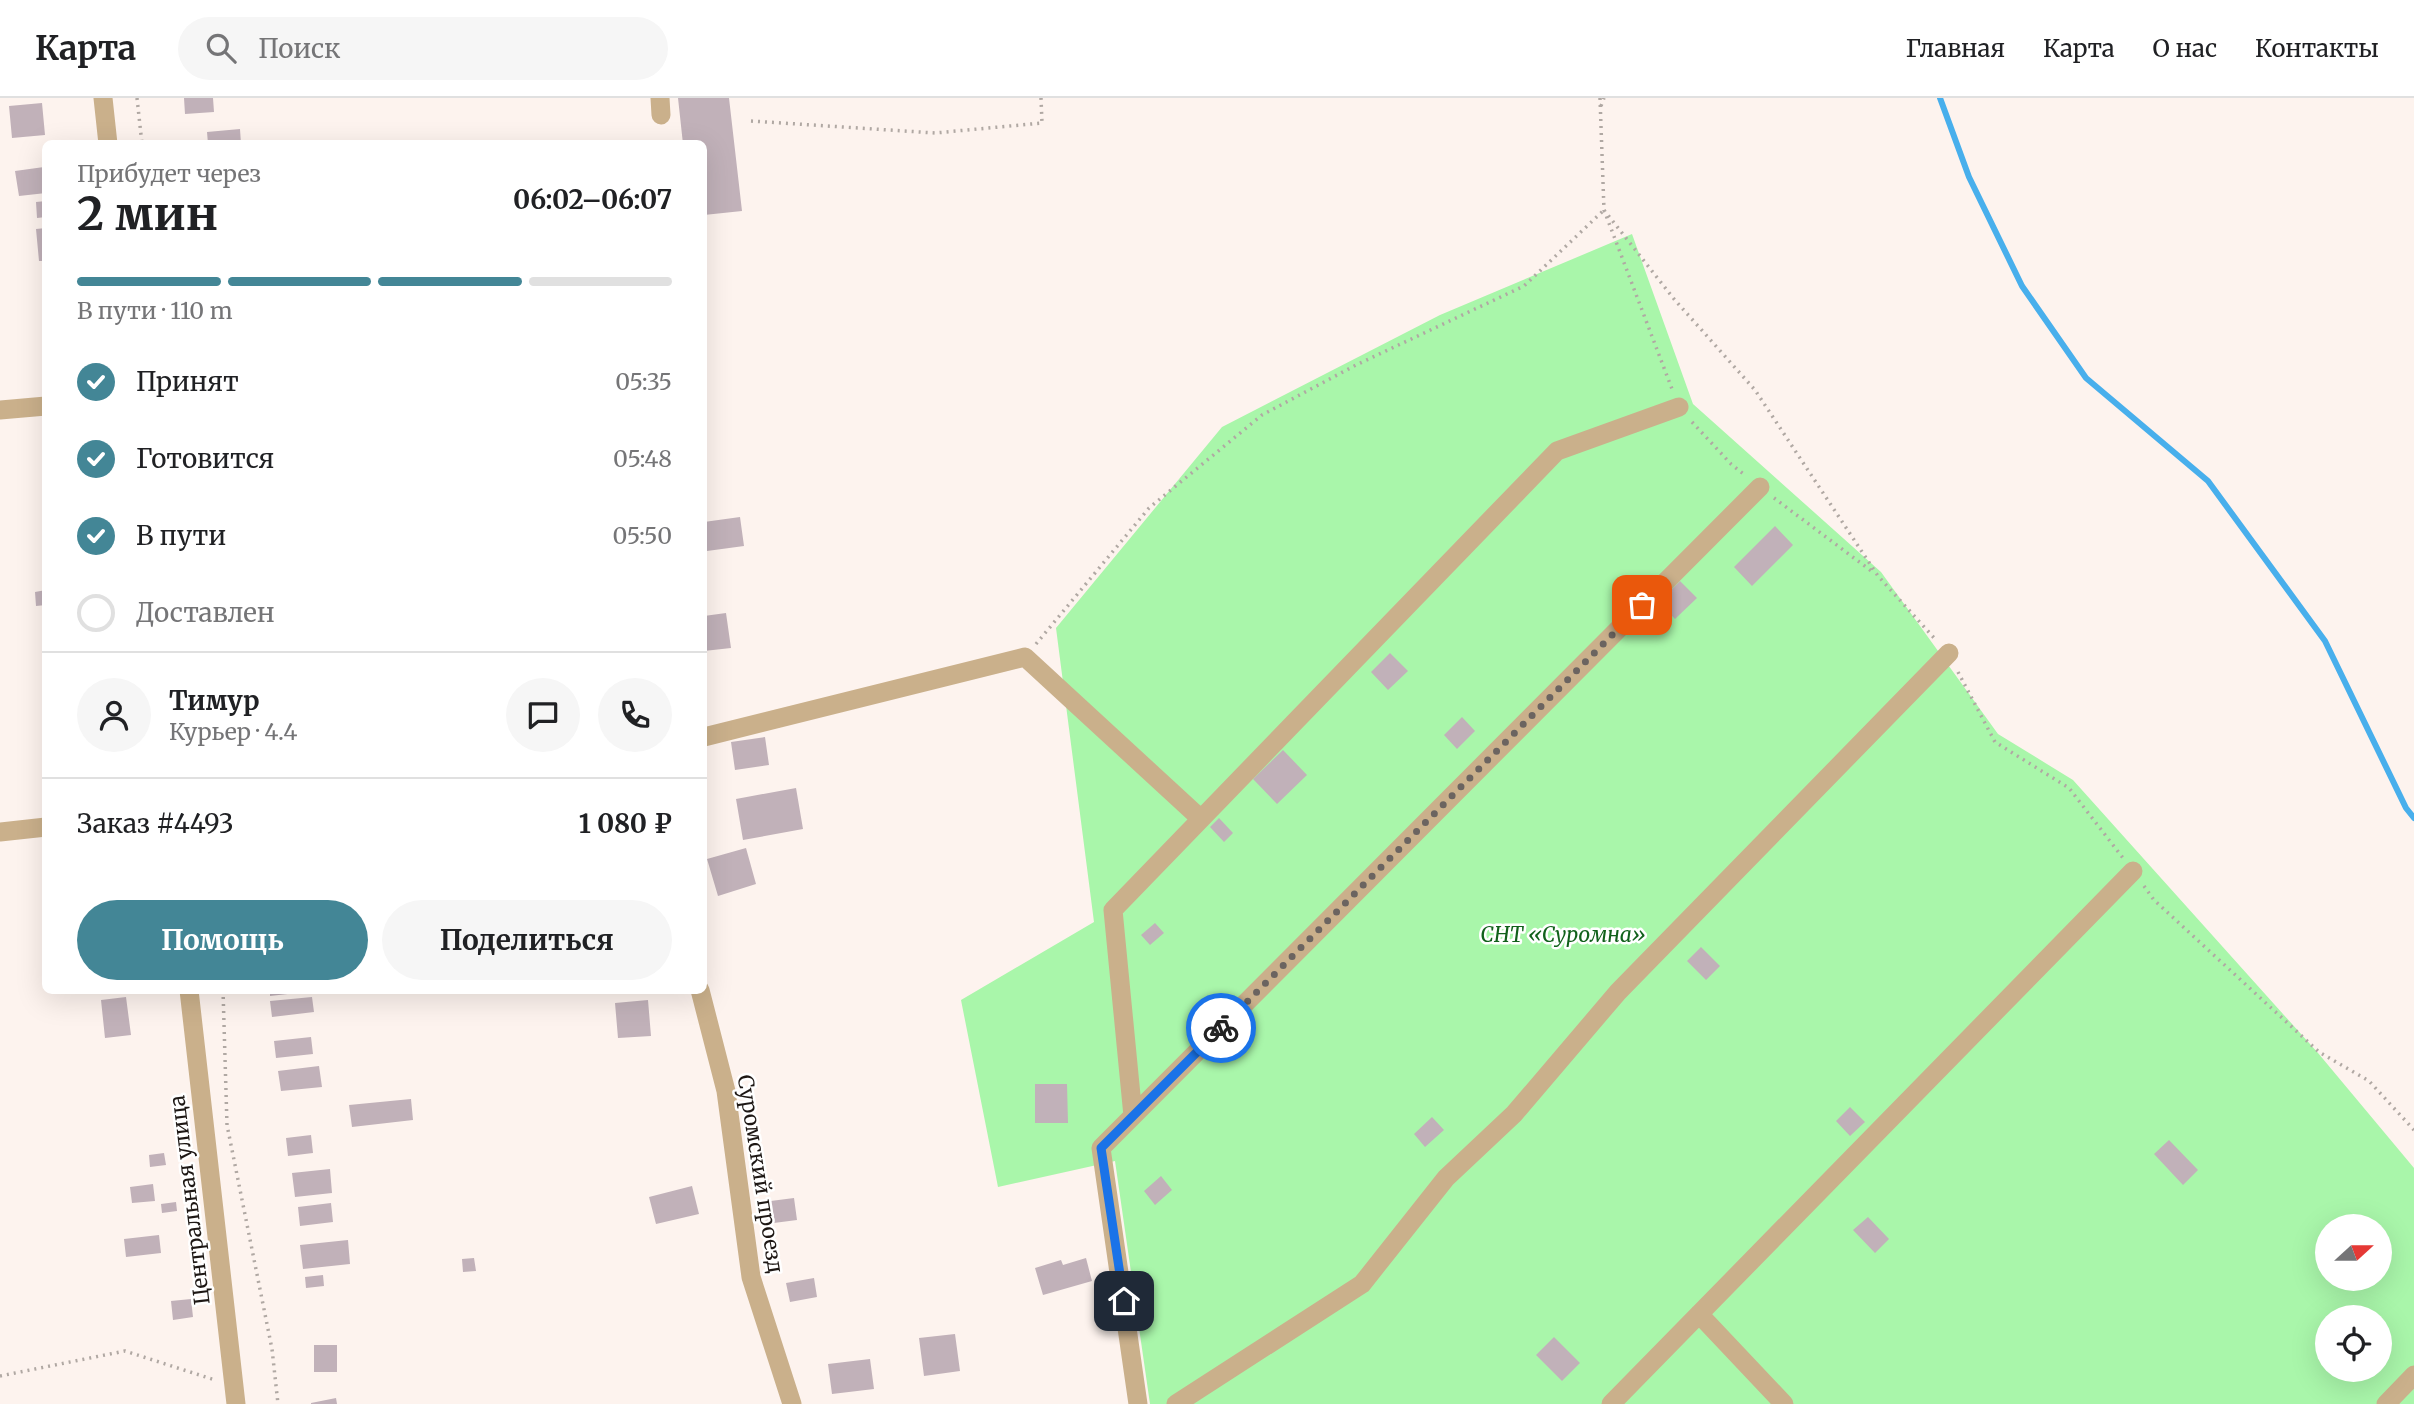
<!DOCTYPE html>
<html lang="ru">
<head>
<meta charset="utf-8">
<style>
  body { margin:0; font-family:Merriweather,serif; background:#f6f6f6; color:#202124; height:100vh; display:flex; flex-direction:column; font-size:26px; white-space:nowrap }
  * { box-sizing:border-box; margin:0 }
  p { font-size:23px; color:#757577 }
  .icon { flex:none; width:38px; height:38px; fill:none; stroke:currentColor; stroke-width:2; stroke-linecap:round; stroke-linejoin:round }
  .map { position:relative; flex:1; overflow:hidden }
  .drawer { position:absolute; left:42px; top:42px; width:665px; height:854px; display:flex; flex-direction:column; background:#fff; border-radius:10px; box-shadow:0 7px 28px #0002 }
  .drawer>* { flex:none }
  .needle { width:46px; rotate:69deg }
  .tools { position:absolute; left:2315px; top:1116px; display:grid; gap:14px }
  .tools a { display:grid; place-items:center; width:77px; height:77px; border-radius:50%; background:#fff; box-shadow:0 7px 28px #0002; font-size:35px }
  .pin { position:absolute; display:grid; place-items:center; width:60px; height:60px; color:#fff; margin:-30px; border-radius:14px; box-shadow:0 4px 10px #0006 }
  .courier { position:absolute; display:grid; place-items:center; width:70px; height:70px; margin:-35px; border:5px solid #1a73e8; border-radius:50%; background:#fff; color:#222; box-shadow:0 2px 9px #0007 }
  .summary em { font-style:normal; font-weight:700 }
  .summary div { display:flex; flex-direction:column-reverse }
  .summary { display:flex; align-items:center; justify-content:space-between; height:119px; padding:0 35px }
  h1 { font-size:46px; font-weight:700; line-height:52px }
  .bar { display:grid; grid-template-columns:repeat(4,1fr); gap:10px 7px; align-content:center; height:84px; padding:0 35px }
  .bar i { height:9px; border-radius:5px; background:#e0e0e0 }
  .bar .selected { background:#438696 }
  .bar p { grid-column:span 4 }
  .line { display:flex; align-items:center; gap:18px; padding:0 35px; border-top:2px solid #e0e0e0 }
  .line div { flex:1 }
  .round { display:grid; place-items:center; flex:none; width:74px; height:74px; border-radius:37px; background:#f6f6f6 }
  ol { padding:0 35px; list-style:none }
  li { display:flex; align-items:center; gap:21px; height:77px }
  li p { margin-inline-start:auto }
  li .icon { padding:7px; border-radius:50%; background:#438696; color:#fff; stroke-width:4 }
  li:last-child { color:#757577 }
  li i { width:38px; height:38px; border:4px solid #e0e0e0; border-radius:50% }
  .button { display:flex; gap:14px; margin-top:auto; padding:14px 35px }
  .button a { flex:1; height:80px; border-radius:42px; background:#438696; color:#fff; font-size:28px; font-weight:700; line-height:80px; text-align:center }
  .button a+a { background:#f6f6f6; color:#202124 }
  header { display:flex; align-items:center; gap:42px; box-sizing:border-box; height:98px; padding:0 35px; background:#fff; border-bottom:2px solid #e0e0e0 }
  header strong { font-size:33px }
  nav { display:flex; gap:38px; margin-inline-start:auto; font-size:24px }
  .search { width:490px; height:63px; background:#f6f6f6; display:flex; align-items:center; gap:18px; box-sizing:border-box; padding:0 24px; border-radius:38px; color:#757577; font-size:26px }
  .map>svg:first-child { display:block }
</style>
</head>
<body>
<header>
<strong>Карта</strong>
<div class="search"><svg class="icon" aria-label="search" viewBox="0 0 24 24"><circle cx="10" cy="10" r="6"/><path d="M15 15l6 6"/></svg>Поиск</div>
<nav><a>Главная</a><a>Карта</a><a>О нас</a><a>Контакты</a></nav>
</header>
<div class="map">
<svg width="2414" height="1306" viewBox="0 0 2414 1306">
  <rect width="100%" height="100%" fill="#fdf3ee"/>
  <path fill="#a9f6aa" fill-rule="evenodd" d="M1632 136 1693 306 1881 474 1998 636 2073 682 2318 955 2414 1070V1306H1150L1115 1063 998 1089 961 902 1094 824 1056 530 1222 329 1440 217ZM2328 1129H2380V1181H2328ZM2328 1220H2380V1272H2328Z"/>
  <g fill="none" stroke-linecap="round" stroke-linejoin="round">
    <path stroke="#48afec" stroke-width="6" d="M1940 0 1969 79 2022 188 2086 280 2208 383 2325 543 2406 710 2414 720"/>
  </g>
  <path fill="#c1b1b9" d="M184 0H213L214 14 185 16Z
    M678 0H729L742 113 704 117V46H683Z
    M42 5 45 37 12 40 9 8Z
    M240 31 241 46H208L207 34Z
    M44 69 46 95 19 98 15 73Z
    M46 103V119L37 120 36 104Z
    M46 130V163H39L36 131Z
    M740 419 744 448 707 453 704 424Z
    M1775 428 1793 447 1752 488 1734 469Z
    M1680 483 1697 500 1675 521 1659 504Z
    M46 492V507L36 508 35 494Z
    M726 515 731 550 704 553V518Z
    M1390 555 1408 573 1388 592 1371 574Z
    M1462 619 1475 633 1457 651 1444 637Z
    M765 639 769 667 735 672 731 644Z
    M1283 652 1307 677 1277 706 1253 681Z
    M796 690 803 731 743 742 736 701Z
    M1219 720 1233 735 1224 744 1210 729Z
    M746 750 756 786 718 798 707 761Z
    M1155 825 1164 835 1150 847 1141 837Z
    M1701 849 1720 868 1706 882 1687 863Z
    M270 892H305V894L270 898Z
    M126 899 131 937 105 940 101 902Z
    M312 899 314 914 272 919 270 903Z
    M648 902 651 938 618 940 615 905Z
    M311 939 313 956 276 960 274 943Z
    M319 968 322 989 281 993 278 973Z
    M1035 986H1067L1068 1025H1035Z
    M411 1001 413 1022 352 1029 349 1007Z
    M1850 1009 1865 1024 1850 1038 1836 1023Z
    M1432 1019 1444 1032 1425 1049 1414 1036Z
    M311 1037 313 1055 288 1058 286 1040Z
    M2169 1042 2198 1072 2183 1087 2154 1056Z
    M164 1055 166 1067 150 1069 149 1057Z
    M330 1071 332 1095 295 1099 292 1075Z
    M1161 1078 1172 1092 1155 1107 1144 1093Z
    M153 1086 155 1103 132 1105 130 1089Z
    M692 1088 699 1116 656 1126 649 1099Z
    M794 1100 797 1122 766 1126 763 1104Z
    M176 1104 177 1113 162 1115 161 1106Z
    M331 1105 333 1124 300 1128 298 1109Z
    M1868 1119 1889 1141 1875 1155 1853 1132Z
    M159 1137 161 1155 126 1159 124 1141Z
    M348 1142 350 1166 303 1171 300 1147Z
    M474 1160 476 1173 463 1174 462 1161Z
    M1086 1160 1092 1183 1043 1197 1035 1170 1061 1162 1063 1167Z
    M323 1177 324 1188 306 1190 305 1179Z
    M814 1180 817 1199 790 1204 786 1185Z
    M191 1201 193 1219 173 1222 171 1203Z
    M955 1236 960 1273 924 1278 919 1240Z
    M1554 1239 1580 1265 1562 1283 1536 1257Z
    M314 1247H337V1274H314Z
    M870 1261 874 1291 832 1296 828 1266Z
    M336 1300 337 1306H311V1305Z"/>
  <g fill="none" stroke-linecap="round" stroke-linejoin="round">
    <path stroke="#b0a8a3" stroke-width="3.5" stroke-dasharray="2 5" stroke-linecap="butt" d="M137 0 142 46
      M1600 0 1604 112 1672 291
      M1601 8 1604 0
      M751 23 935 35 1042 25 1041 0
      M1604 112 1674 201 1755 292 1878 478 1936 542
      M1692 324 1731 366 1746 378
      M1774 400 1874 475
      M1036 546 1149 410 1262 317 1356 267 1524 188 1604 112
      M1958 574 1995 644 2069 690 2123 760
      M2144 788 2154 802 2319 954 2369 983 2414 1032
      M223 892 227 1027 272 1251 278 1306
      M0 1278 125 1253 215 1282"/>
    <path stroke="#cab08b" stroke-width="19" d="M103 0 108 46
      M660 0 661 17
      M0 312 46 308
      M704 639 1025 559 1201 721
      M0 734 46 729
      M189 892 236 1306
      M700 892 726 993 751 1179 792 1306
      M1133 1018 1113 812 1557 353 1679 309
      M1699 1216 1784 1306
      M1138 1306 1101 1050 1760 389
      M1176 1306 1362 1186 1446 1080 1514 1016 1618 894 1949 555
      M1611 1306 2133 773
      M2386 1306 2414 1277"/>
  </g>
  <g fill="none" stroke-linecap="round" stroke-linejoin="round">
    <path stroke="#6b6460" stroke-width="7" stroke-dasharray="0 12.6" d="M1221 930 1642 507"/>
    <path stroke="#1a73e8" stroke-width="9" d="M1124 1203 1101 1050 1221 930"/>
  </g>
  <g text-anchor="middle" stroke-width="5" stroke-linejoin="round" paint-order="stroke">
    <g font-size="21" font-style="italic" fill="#11611b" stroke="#fff">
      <text x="1563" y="844">СНТ «Суромна»</text>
    </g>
    <g font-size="21" fill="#1d1714" stroke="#fff">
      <text transform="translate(760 1076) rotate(81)" y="7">Суромский проезд</text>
      <text transform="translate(190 1102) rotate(-97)" y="7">Центральная улица</text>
    </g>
  </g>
</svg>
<div class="tools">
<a><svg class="needle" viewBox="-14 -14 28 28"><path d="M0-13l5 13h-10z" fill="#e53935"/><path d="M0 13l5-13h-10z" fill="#757577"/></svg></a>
<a><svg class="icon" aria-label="locate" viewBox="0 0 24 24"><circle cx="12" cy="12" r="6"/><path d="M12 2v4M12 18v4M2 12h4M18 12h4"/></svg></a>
</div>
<div class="pin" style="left:1642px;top:507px;background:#ea580c"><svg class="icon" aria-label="bag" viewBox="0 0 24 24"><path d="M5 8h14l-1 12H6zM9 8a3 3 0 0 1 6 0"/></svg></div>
<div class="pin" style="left:1124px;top:1203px;background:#1f2937"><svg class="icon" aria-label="home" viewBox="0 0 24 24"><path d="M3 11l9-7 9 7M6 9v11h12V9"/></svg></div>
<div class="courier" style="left:1221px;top:930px"><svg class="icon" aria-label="bike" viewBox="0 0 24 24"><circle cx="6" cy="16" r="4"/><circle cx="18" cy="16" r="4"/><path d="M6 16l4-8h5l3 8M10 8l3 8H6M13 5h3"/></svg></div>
<section class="drawer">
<div class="summary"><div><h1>2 мин</h1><p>Прибудет через</p></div><em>06:02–06:07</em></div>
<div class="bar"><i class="selected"></i><i class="selected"></i><i class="selected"></i><i></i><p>В пути · 110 m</p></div>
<ol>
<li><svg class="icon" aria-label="check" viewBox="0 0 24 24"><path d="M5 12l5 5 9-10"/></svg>Принят<p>05:35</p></li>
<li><svg class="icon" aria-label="check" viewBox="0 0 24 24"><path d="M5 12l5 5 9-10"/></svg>Готовится<p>05:48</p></li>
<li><svg class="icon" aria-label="check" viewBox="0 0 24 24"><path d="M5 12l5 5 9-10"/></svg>В пути<p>05:50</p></li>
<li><i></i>Доставлен</li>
</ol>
<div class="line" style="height:126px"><a class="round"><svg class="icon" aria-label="person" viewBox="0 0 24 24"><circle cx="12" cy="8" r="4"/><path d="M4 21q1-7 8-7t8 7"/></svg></a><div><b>Тимур</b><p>Курьер · 4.4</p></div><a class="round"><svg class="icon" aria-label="chat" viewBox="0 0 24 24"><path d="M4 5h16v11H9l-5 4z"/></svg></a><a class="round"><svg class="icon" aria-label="phone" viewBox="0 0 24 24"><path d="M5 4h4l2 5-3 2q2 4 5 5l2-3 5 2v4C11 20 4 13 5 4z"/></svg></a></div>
<div class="line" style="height:91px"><div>Заказ #4493</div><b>1 080 ₽</b></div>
<div class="button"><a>Помощь</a><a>Поделиться</a></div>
</section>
</div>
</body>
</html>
